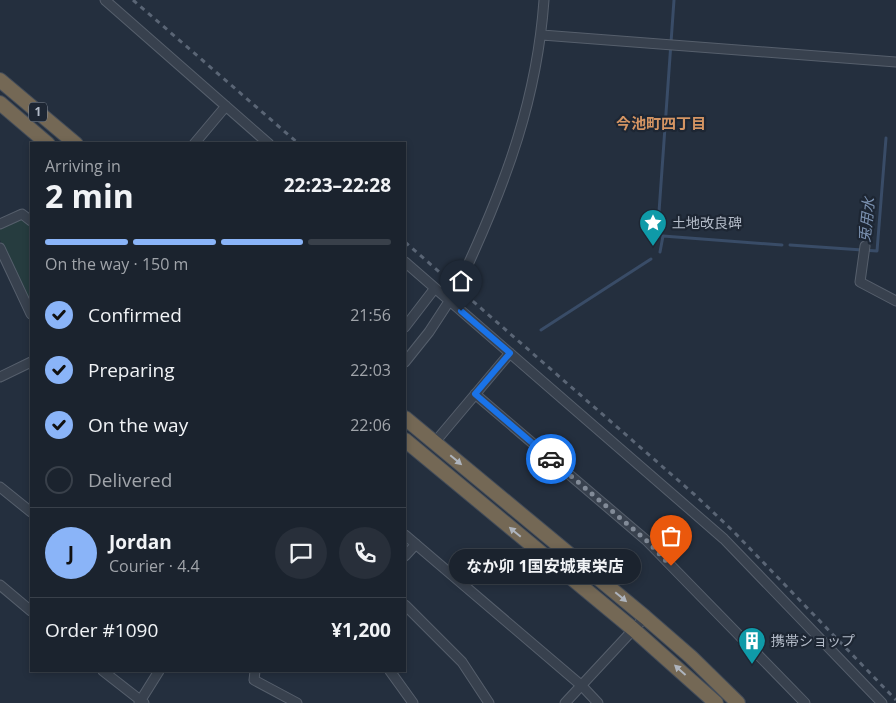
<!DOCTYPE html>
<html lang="en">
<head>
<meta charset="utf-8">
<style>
  body { margin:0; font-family:"Open Sans","Noto Sans JP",sans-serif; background:#282f3a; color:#f1f3f6; height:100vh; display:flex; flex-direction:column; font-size:19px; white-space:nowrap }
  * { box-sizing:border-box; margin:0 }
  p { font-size:16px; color:#a0a4aa }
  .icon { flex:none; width:28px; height:28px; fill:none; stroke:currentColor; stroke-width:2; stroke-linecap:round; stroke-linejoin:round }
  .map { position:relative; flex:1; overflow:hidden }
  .details { position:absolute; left:30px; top:142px; width:376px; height:530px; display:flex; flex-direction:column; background:#1b232e; border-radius:0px; box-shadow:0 2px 8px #0003,0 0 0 1px #39404a }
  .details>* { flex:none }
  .pin { position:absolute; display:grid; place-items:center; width:42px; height:42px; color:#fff; margin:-51px -21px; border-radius:50% 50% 50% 0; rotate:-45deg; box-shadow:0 0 5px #0007 }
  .pin .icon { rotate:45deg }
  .courier { position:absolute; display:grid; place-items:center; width:50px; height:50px; margin:-25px; border:4px solid #1a73e8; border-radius:50%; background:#fff; color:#222; box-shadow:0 1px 6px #0007 }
  .bubble { position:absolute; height:35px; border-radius:18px; background:#1b232e; box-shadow:0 2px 8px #0003,0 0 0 1px #39404a; font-size:16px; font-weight:700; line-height:35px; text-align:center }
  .overview em { font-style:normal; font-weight:700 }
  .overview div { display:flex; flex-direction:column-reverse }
  .overview { display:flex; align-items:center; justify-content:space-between; height:85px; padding:0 15px }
  h1 { font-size:32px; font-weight:700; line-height:38px }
  .bar { display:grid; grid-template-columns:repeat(4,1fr); gap:8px 5px; align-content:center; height:60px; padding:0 15px }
  .bar i { height:6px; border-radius:4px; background:#39404a }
  .bar .selected { background:#8ab4f8 }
  .bar p { grid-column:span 4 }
  .line { display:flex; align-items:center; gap:12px; padding:0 15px; border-top:1px solid #39404a }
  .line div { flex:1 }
  .round { display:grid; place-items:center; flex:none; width:52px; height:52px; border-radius:26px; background:#282f3a }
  ol { padding:0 15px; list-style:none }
  li { display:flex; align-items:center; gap:15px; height:55px }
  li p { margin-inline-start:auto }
  li .icon { padding:5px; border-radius:50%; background:#8ab4f8; color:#111; stroke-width:4 }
  li:last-child { color:#a0a4aa }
  li i { width:28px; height:28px; border:2px solid #39404a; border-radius:50% }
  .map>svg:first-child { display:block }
</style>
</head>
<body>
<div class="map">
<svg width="896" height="703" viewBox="0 0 896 703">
  <rect width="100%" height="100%" fill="#242f3e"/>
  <path fill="#263c3f" d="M19 219 24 220 31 226V305L0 240V229Z"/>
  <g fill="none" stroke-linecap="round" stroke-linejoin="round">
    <path stroke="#394c67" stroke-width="3" d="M658 226 674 0
      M790 245 877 251 886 138
      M660 252 663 236 782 245
      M541 330 651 259"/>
    <path stroke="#3a4453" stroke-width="9" stroke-dasharray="9 4.5" stroke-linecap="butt" d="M448 303 466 269"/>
    <defs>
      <path id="minor" d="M105 0 269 144
        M542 35 896 62
        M194 144 226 106
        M0 224 22 214 31 221
        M865 246 860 282 896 301
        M0 248 31 314
        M405 262 724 539 882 703
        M466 269C507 180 537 98 544 0
        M405 327 435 288
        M405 362 429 332 448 303
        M0 377 31 362
        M475 394 646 540 805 703
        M435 442 510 353
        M0 487 31 512
        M405 535 582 686 598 703
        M405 556 416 544
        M0 585 31 611
        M405 605 462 662 489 703
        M103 671 144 703
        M255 671 254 680 297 703
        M390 671 413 703
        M139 703 159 671
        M565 703 645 617"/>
      <path id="highway" d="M0 80 76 144
        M0 103 48 144
        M405 418 645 617 691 657 738 703
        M405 440 633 629 716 703"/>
    </defs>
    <use href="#minor" stroke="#565f6c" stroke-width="11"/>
    <use href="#highway" stroke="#434c59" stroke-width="16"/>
    <use href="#minor" stroke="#38414e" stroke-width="9"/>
    <use href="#highway" stroke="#746855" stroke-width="14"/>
    <path stroke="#5a6575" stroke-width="3" stroke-dasharray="5 5" stroke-linecap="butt" d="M133 0 299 144
      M405 242 695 495 733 531 896 700"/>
  </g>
  <defs><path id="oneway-solid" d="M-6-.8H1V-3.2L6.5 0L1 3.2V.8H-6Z" transform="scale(1.25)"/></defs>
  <g fill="#aeb4bd">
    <use href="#oneway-solid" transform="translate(456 460) rotate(40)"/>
    <use href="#oneway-solid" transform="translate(515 532) rotate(-140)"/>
    <use href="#oneway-solid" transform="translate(621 597) rotate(40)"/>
    <use href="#oneway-solid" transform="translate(680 670) rotate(-138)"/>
  </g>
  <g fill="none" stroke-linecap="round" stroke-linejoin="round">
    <path stroke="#828b98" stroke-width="5" stroke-dasharray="0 9" d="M551 459 646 540 671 566"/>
    <path stroke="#1a73e8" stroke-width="6" d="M461 311 510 353 475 394 551 459"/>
  </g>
  <defs>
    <symbol id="sight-pin" viewBox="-11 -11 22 30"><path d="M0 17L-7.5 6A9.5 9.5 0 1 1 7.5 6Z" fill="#0f9aa8" stroke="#1d2633"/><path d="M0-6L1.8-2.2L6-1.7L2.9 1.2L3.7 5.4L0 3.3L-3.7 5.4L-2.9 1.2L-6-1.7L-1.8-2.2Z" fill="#fff"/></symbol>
    <symbol id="building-pin" viewBox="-11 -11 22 30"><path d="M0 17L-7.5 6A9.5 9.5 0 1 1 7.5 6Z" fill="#0f9aa8" stroke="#1d2633"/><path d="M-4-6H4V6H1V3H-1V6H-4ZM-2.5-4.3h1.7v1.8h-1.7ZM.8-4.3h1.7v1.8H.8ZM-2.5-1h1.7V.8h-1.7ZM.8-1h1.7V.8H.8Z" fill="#fff"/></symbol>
  </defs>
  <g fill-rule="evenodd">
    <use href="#sight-pin" x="637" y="207" width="32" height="43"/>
    <use href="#building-pin" x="736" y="625" width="32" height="43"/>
  </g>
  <g text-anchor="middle" stroke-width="4.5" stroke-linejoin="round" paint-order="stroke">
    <rect fill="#1d2633" stroke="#878f9c" stroke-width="1" x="29" y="102.5" width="18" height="19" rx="4"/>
    <g font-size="12" font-weight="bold" fill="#b4bcc9">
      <text x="38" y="116">1</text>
    </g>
    <g font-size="14" fill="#b4bcc9" stroke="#1d2633" text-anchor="start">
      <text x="672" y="228">土地改良碑</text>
      <text x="771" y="646">携帯ショップ</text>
    </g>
    <g font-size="15" font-weight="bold" fill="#d59563" stroke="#1d2633">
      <text x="661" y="129">今池町四丁目</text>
    </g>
    <g font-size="15" font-style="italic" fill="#7c92b1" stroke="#1d2633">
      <text transform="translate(867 220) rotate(-84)" y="5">兎用水</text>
    </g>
  </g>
</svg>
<div class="pin" style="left:671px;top:566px;background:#ea580c"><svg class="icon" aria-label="bag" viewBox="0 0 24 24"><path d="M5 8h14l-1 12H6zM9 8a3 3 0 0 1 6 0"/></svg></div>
<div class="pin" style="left:461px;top:311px;background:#1f2937"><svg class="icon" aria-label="home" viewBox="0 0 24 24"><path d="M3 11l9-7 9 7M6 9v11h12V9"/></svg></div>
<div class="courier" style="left:551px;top:459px"><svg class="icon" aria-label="car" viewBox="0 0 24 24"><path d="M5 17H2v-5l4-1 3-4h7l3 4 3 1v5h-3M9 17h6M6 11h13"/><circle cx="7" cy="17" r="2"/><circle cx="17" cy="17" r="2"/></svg></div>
<div class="bubble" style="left:449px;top:549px;width:192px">なか卯 1国安城東栄店</div>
<section class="details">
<div class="overview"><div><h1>2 min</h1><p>Arriving in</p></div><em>22:23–22:28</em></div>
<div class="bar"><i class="selected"></i><i class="selected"></i><i class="selected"></i><i></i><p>On the way · 150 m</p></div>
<ol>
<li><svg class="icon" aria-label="check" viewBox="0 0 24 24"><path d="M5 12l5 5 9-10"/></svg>Confirmed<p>21:56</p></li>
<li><svg class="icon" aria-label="check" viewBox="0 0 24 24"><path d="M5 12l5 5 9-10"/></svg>Preparing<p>22:03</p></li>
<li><svg class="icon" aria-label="check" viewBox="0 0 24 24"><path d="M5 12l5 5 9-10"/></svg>On the way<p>22:06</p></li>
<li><i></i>Delivered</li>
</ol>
<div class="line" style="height:90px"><b class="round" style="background:#8ab4f8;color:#111">J</b><div><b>Jordan</b><p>Courier · 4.4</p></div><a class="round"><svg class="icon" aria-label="chat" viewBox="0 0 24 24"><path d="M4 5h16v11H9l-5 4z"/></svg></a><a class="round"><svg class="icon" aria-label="phone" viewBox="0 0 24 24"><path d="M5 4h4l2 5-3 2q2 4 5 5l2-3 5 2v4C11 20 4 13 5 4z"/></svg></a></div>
<div class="line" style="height:65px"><div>Order #1090</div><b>¥1,200</b></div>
</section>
</div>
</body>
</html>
